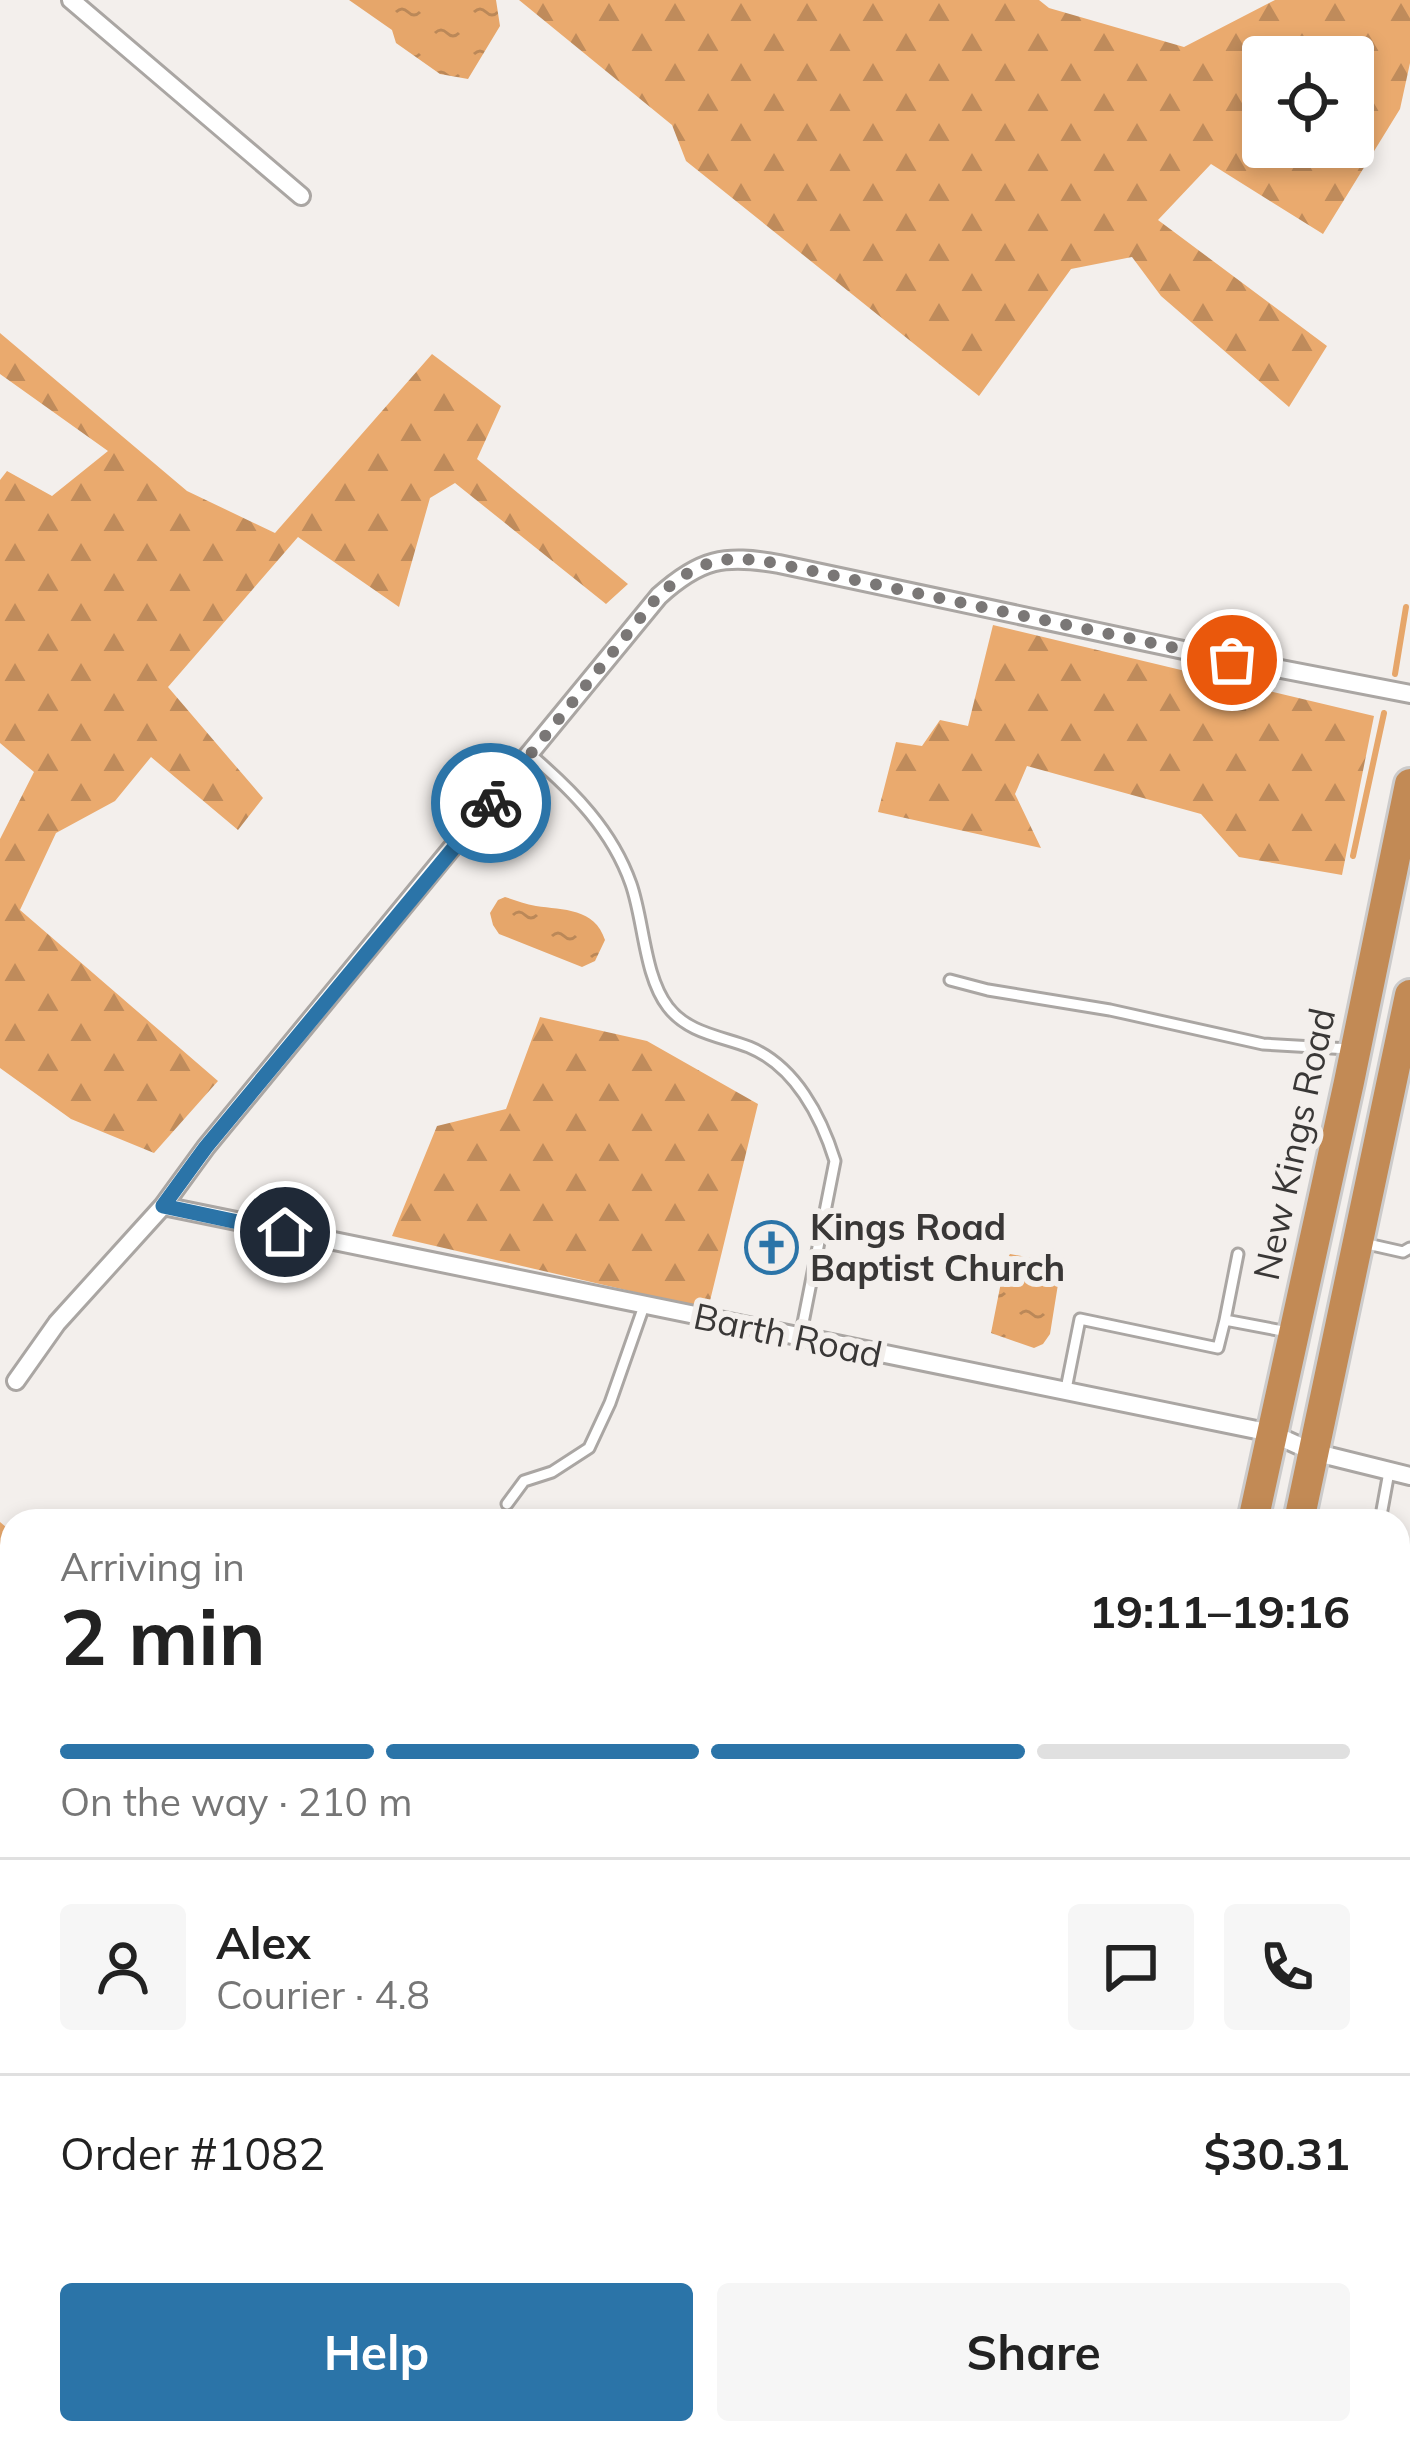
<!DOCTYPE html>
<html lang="en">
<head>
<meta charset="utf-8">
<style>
  body { margin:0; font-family:Mulish,sans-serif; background:#f6f6f6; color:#222; height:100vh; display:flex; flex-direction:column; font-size:45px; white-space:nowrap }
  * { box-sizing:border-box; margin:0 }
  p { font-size:39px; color:#767676 }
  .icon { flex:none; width:66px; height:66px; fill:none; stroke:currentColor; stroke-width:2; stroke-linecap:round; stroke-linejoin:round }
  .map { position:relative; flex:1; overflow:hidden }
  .panel { position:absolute; left:0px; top:1509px; width:1410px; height:936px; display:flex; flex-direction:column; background:#fff; border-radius:36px 36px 0 0; box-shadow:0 6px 18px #0003 }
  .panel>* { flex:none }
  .fabs { position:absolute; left:1242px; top:36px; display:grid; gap:24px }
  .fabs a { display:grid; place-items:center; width:132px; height:132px; border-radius:12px; background:#fff; box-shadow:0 6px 18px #0003; font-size:60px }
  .pin { position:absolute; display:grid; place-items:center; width:102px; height:102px; color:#fff; margin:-51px; border:6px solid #fff; border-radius:50%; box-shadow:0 3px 12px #0007 }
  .courier { position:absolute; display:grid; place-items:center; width:120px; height:120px; margin:-60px; border:9px solid #2b74a8; border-radius:50%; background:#fff; color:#222; box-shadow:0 3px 15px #0007 }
  .headline em { font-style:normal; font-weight:700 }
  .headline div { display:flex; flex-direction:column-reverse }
  .headline { display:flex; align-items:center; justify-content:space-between; height:204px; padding:0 60px }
  h1 { font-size:78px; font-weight:700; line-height:90px }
  .bar { display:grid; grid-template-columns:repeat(4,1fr); gap:18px 12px; align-content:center; height:144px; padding:0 60px }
  .bar i { height:15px; border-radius:9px; background:#e0e0e0 }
  .bar .active { background:#2b74a8 }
  .bar p { grid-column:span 4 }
  .line { display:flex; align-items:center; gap:30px; padding:0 60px; border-top:3px solid #e0e0e0 }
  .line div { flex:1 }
  .round { display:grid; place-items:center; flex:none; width:126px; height:126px; border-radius:12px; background:#f6f6f6 }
  .button { display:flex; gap:24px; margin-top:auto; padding:24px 60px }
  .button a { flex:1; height:138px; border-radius:12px; background:#2b74a8; color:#fff; font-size:48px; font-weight:700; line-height:138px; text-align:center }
  .button a+a { background:#f6f6f6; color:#222 }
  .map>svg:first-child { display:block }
</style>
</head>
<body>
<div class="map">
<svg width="1410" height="2445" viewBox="0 0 1410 2445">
  <defs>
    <pattern id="forest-firs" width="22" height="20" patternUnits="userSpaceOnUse" patternTransform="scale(3)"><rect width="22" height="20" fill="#eaaa6e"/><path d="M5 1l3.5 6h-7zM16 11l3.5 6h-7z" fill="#bf8b5b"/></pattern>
    <pattern id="water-ripples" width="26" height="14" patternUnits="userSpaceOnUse" patternTransform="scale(3)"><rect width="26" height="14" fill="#e6a66a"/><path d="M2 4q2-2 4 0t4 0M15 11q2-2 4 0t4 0" fill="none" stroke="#bb8858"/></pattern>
  </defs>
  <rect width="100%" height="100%" fill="#f3efec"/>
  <path fill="url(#forest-firs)" fill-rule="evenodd" d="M519 0H1039L1049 8 1184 47 1275 0H1410V63L1400 109 1323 234 1211 164 1158 220 1327 346 1289 407 1161 296 1132 257 1071 269 979 396 686 161 672 125ZM1263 57H1353V147H1263Z
    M0 333 187 491 275 533 432 354 501 406 477 459 628 584 606 604 455 483 430 498 399 607 298 537 168 687 263 798 238 830 151 757 115 801 56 833 20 910 218 1081 154 1153 71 1119 0 1068V839L34 772 0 743V480L7 471 52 496 108 451 0 374Z
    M993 625 1374 716 1342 875 1239 857 1201 814 1027 766 1015 794 1041 848 878 812 896 742 922 746 940 720 968 726Z
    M540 1017 647 1041 758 1104 708 1309 392 1236 437 1126 506 1109Z
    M0 1522 12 1532V1815L0 1831Z
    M1408 2118 1410 2119V2255L1398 2252V2150Z
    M167 2433H493L477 2445H181Z"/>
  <path fill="url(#water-ripples)" d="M349 0H496L500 26 468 79 440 74 396 43 392 30Z
    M505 897C515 900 525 904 536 906 563 910 595 908 605 940L595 961 582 967 499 934 493 925 490 913 498 900Z
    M1010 1254 1053 1262 1059 1278 1050 1334 1043 1344 1034 1348 991 1333 1005 1262Z
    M5 1944 12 1949V2204L0 2195V1945Z"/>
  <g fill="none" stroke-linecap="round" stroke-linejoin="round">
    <path stroke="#e6a66a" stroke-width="6" d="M1395 674 1406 607
      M1353 856 1384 713
      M1019 2445 1022 2433"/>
    <defs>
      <path id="lane" d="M531 755C573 791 612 830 631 884 644 921 644 976 668 1007 688 1033 720 1036 749 1047 795 1066 821 1116 835 1161L800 1338
        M950 980 988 990 1110 1010 1263 1044 1349 1049
        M1363 1243 1403 1252 1410 1248
        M1238 1254 1225 1320 1288 1332
        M1066 1389 1080 1319 1218 1348 1225 1320
        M507 1504 524 1481 552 1472 589 1448 610 1403 644 1306
        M1380 1521 1389 1472
        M1398 1737 1410 1740
        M1398 1895 1410 1897
        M1209 2445 1212 2433
        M1329 2445 1331 2433"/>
      <path id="street" d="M71 0 301 196
        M163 1206 1271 1433 1313 1452 1410 1476
        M16 1381 57 1323 163 1206 206 1147 659 596C700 559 724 554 779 564L1188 651 1410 694"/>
      <path id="highway" d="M1253 1521 1349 1082 1410 784
        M1299 1521 1410 995
        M1057 2445 1060 2433
        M1104 2445 1106 2433"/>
    </defs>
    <use href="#lane" stroke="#aaa6a3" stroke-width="15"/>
    <use href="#street" stroke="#aaa6a3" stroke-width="22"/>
    <use href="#highway" stroke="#cccbcb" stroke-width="36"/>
    <use href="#lane" stroke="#fff" stroke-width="9"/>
    <use href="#street" stroke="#fff" stroke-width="16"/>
    <use href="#highway" stroke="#c28a55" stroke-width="30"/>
  </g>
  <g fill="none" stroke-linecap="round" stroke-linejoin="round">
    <path stroke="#7a7776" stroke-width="12" stroke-dasharray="0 21.6" d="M491 803 658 596C700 559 724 553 779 564L1232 660"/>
    <path stroke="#2b74a8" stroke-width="15" d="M285 1232 163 1206 206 1147 491 803"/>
  </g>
  <defs>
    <symbol id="church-ring" viewBox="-11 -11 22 22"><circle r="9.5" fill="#f3efec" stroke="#2b74a8" stroke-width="1.5"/><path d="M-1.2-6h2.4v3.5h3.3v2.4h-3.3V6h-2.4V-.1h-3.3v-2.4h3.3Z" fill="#2b74a8"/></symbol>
  </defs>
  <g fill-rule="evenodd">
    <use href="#church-ring" x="742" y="1218" width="59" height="59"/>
  </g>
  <g text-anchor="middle" stroke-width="12" stroke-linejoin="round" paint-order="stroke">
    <g font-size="36" fill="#393736" stroke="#f3efec">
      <text transform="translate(1294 1144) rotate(-78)" y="13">New Kings Road</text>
      <text transform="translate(788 1335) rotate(12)" y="13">Barth Road</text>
    </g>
    <g font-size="36" font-weight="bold" fill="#393736" stroke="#f3efec" text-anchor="start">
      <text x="810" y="1240">Kings Road<tspan x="810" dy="41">Baptist Church</tspan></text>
    </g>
  </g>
</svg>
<div class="fabs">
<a><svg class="icon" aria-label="locate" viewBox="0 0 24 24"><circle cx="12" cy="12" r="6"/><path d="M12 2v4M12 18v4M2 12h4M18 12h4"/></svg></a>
</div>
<div class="pin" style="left:1232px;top:660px;background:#ea580c"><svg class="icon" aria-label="bag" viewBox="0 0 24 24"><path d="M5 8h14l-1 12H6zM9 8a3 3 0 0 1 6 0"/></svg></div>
<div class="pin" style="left:285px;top:1232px;background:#1f2937"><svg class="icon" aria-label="home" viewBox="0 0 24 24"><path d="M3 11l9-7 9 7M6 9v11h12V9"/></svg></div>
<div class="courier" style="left:491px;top:803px"><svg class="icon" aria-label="bike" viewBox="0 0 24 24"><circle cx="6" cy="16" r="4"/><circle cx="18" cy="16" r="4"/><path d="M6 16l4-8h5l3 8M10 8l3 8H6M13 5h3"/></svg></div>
<section class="panel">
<div class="headline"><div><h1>2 min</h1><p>Arriving in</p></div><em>19:11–19:16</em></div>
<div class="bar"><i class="active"></i><i class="active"></i><i class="active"></i><i></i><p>On the way · 210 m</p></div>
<div class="line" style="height:216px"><a class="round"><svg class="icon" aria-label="person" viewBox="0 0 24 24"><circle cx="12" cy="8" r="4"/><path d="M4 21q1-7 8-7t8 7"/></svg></a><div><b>Alex</b><p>Courier · 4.8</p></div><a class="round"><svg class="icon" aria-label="chat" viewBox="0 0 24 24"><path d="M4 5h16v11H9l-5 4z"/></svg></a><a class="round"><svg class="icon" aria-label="phone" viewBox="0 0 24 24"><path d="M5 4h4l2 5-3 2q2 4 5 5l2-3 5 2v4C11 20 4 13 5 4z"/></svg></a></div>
<div class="line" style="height:156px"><div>Order #1082</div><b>$30.31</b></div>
<div class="button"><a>Help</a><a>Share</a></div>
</section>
</div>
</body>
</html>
